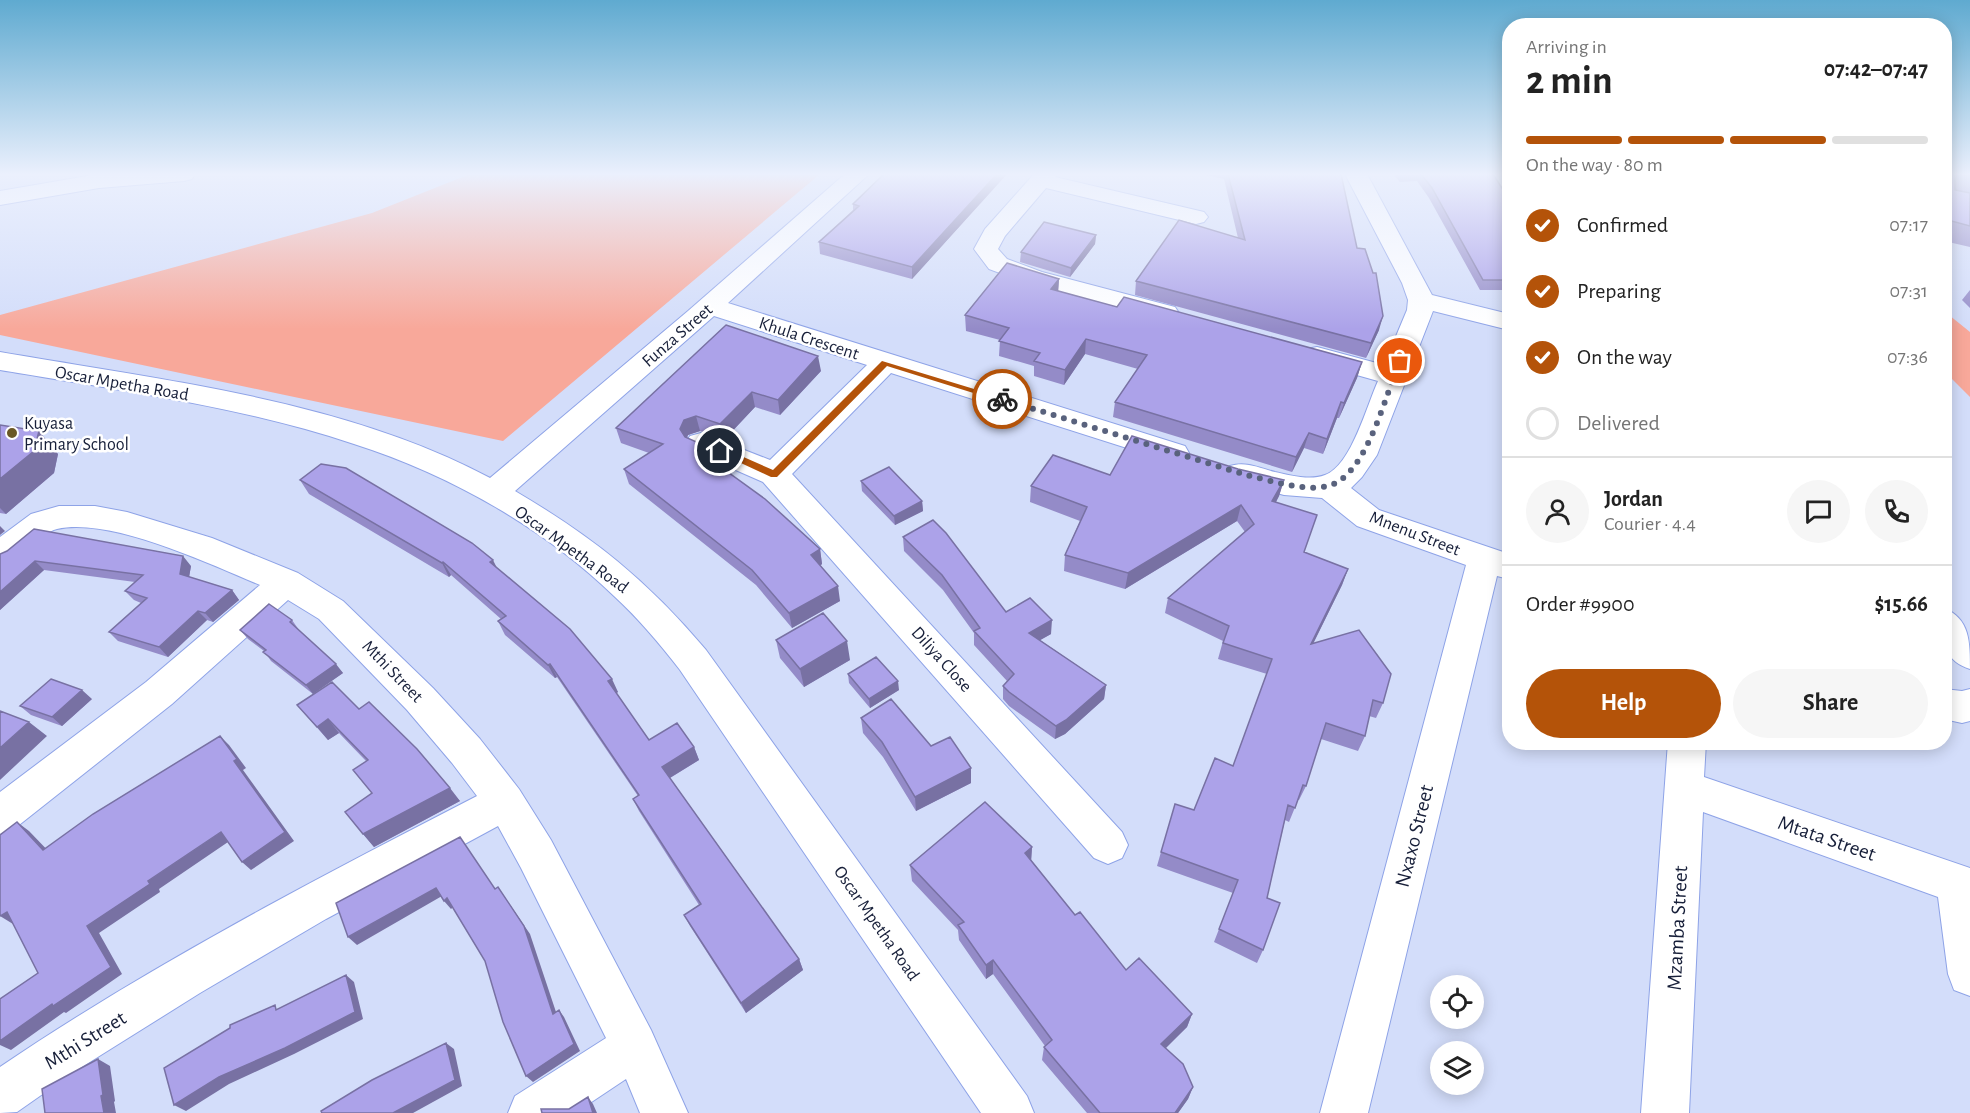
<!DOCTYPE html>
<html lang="en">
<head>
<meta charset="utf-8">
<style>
  body { margin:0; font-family:"Alegreya Sans",sans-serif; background:#f6f6f6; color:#222; height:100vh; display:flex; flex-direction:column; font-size:22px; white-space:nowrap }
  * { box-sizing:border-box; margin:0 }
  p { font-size:20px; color:#767676 }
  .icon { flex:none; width:33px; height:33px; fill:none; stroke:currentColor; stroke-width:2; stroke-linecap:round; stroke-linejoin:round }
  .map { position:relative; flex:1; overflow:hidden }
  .side { position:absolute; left:1502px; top:18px; width:450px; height:732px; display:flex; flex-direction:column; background:#fff; border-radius:24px; box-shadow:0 3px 15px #0003 }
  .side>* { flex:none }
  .tools { position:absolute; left:1430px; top:975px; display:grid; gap:12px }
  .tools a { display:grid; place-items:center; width:54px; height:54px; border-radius:50%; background:#fff; box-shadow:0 3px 15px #0003; font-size:30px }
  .pin { position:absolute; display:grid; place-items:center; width:51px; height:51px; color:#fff; margin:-26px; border:3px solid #fff; border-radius:50%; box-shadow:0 2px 6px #0007 }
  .courier { position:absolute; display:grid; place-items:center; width:60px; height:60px; margin:-30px; border:4px solid #b45309; border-radius:50%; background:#fff; color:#222; box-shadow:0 2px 8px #0007 }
  .head em { font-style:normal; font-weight:700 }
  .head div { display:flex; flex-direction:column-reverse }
  .head { display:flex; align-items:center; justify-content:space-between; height:102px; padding:0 24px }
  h1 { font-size:39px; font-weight:700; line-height:45px }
  .bar { display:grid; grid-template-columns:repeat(4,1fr); gap:9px 6px; align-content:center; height:72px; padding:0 24px }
  .bar i { height:8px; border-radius:4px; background:#e0e0e0 }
  .bar .current { background:#b45309 }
  .bar p { grid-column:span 4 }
  .line { display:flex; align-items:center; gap:15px; padding:0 24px; border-top:2px solid #e0e0e0 }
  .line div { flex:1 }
  .round { display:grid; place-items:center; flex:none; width:63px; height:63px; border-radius:32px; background:#f6f6f6 }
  ol { padding:0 24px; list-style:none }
  li { display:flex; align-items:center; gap:18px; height:66px }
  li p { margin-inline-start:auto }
  li .icon { padding:6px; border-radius:50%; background:#b45309; color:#fff; stroke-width:4 }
  li:last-child { color:#767676 }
  li i { width:33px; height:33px; border:3px solid #e0e0e0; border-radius:50% }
  .primary-button { display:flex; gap:12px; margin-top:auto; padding:12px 24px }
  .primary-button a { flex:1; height:69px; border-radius:36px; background:#b45309; color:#fff; font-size:24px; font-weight:700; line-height:69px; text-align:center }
  .primary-button a+a { background:#f6f6f6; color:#222 }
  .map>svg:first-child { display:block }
</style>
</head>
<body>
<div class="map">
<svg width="1970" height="1113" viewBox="0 0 1970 1113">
  <rect width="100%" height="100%" fill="#d3ddfa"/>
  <path fill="#f8a89a" d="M470 174H820L503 441 0 335V315L372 213Z
    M1944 311 1970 332V397L1944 371Z"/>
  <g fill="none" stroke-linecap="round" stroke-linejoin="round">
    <defs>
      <path id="minor" d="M99 174H195L192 179 184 181 99 188 0 205V191Z
        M845 174H869L728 303 1185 446 1189 453 1185 460 1174 463 891 373 792 474 1122 832 1128 845 1122 858 1108 864 1094 858 763 482 690 450 686 443 690 436 701 433 770 460 867 365 714 316 515 491C593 537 647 580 706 650L1027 1096 1034 1113H981L680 670C660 644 639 619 614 596 543 527 448 474 354 444 240 406 118 390 0 370V352C161 380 345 400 490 478L688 311Z
        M1034 174H1057L1055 177 1204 212 1208 217 1204 222 1196 224 1046 188 1005 236 998 249 1007 259 1042 272 1175 307 1179 313 1175 319 1166 321 1157 319 1024 282 989 269 974 249 985 229Z
        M1345 174H1367L1432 295 1509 314V330L1433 311 1377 455 1362 477 1351 488 1379 510 1509 554V579L1497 576 1368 1113H1320L1466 565 1357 526 1322 498 1284 495 1230 480 1226 473 1230 466C1246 461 1259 468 1275 472 1289 475 1310 481 1325 475 1351 466 1367 405 1378 381L1307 361 1303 355 1307 349 1317 347 1384 365 1407 310 1408 300 1402 283Z
        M59 506H95L127 512 212 538 298 573 343 601 433 688 480 739 519 789 551 840 651 1030 688 1113H640L626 1079 575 1113H508L515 1096 606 1038 521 868 498 826 326 919 200 993 77 1070 17 1112 0 1113V1067C152 964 314 880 477 796L452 763 407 710 319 619 288 600 172 704 14 829 0 834V792L146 682 260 585C209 564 111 517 57 529 40 533 22 560 0 566V537L31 514Z
        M1944 608C1970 619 1970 642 1970 669 1939 659 1944 636 1944 608Z
        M1944 689 1962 691 1970 689V721L1962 723 1944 719Z
        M1668 742H1706L1704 777 1970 868V996L1954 990 1948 974 1938 897 1703 812 1689 1113H1641Z"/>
    </defs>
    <use href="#minor" stroke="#8ea3e7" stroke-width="2"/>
    <use href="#minor" fill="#fff" fill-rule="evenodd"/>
  </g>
  <path fill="#948bc8" d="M1007 174 912 279 820 254 819 242 853 210V204Z
    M1200 174H1341L1357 248 1379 330 1366 358 1135 295 1136 281 1238 238 1224 179Z
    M1393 174H1493L1509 199V290H1480L1429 198 1417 181 1400 182Z
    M1944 174H1970V247L1944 241Z
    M1096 235 1095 244 1070 277 1020 262 1021 252Z
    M1059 279 1058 291 1117 307 1362 362 1357 378 1339 418H1337L1323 454 1304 448 1292 472 1113 417 1115 402 1138 369 1085 354 1064 385 1034 376V366L999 356 1000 340 966 331 965 315Z
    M1970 290V308L1962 300Z
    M821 371 780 415 755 407 724 440 700 431 688 435 687 438 701 444 704 455 820 549 822 564 820 566 840 601 792 628 756 585 629 484 624 469 649 453 621 443 616 428Z
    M0 425 58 454 54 473 6 514 0 513Z
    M1238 469 1284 480 1279 496 1276 502 1304 552 1348 569 1342 585 1313 644 1383 703 1376 718 1369 716 1365 736 1358 751 1321 739 1306 786 1299 800H1298L1289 822 1285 820 1267 898 1263 950 1257 963 1214 942 1233 893 1157 866 1161 852 1194 810 1233 766 1267 674 1218 659 1223 641 1165 613 1168 598 1245 532 1237 521 1125 589 1064 571 1065 555 1080 521 1030 502 1031 486Z
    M300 480 498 569 618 692 616 693 649 740 694 747 699 760 670 778 799 959 803 970 746 1013 690 926 684 915 699 905 639 811 633 799 638 796 557 677 555 678 505 635 498 621 501 619 451 575 449 577 309 494Z
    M861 481 922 501 923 511 895 525 862 491Z
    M903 537 1006 612 1051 634 1040 640 1106 685 1104 699 1065 734 1055 739 1009 706 1003 699V686L1007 681 974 645V633L943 590 904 551Z
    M0 554 191 566 189 577 232 590 239 600 213 622 207 620 168 657 118 641 109 632 141 603 134 600 125 591 135 582 44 570 0 610Z
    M292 620 299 630 343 673 313 694 271 661 264 651 248 639 240 630Z
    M776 640 850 660 804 687 780 658Z
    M848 674 899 690 870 708 849 683Z
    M92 699 62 726 31 715 20 706Z
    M297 705 359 709 460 801 374 847 363 834 372 793 366 761 339 733 328 740Z
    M861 718 931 746 971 783 916 811 883 757 863 733Z
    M1032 847 1031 860 1075 915 1126 970 1192 1014 1187 1027 1165 1048 1193 1087 1188 1099 1178 1113H1087L1042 1060 1044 1047 1045 1046 993 974 986 979 959 940 958 930 912 881 910 865Z"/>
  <path fill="#7871a3" d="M997 174H1007L912 279V267Z
    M1096 235 1095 244 1070 277 1071 268Z
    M1059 279 1058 294 1051 289Z
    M1383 316 1379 330 1366 358 1371 343Z
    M1086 339 1085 354 1064 385 1065 370Z
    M818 356 821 371 780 415 778 400Z
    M1362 362 1357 378 1339 418 1344 403Z
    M752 392 755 407 724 440 720 424Z
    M1341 402 1337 418 1323 454 1327 439Z
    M696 416 700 431 688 435 684 444 680 429 684 420Z
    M39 431 58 454 54 473 6 514 0 508V479Z
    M1309 433 1304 448 1292 472 1296 457Z
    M701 444 705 459 696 449Z
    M1284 480 1279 496 1268 517 1272 501Z
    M922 501 923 511 895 525 894 516Z
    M1241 505 1237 521 1125 589 1128 573Z
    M0 526 5 531 0 535Z
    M820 549 822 564 813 570 811 555Z
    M183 556 191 566 188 583 180 574Z
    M493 560 500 574 490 562Z
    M35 561 44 570 0 610V592Z
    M443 562 451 575 449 577 442 563Z
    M1348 569 1342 585 1305 660 1311 644Z
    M838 586 840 601 792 628 789 613Z
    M232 590 239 600 213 622 205 613Z
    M198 611 207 620 168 657 159 647Z
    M1052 620 1051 634 1028 647 1029 633Z
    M847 641 850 660 804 687 800 669Z
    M336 664 343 673 313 694 306 685Z
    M550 664 557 677 555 678 548 665Z
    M612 679 618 692 614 695 608 681Z
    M898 681 899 690 870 708 869 699Z
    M1106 685 1104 699 1065 734 1055 739 1056 726Z
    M82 690 92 699 62 726 52 717Z
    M328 719 339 733 328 740 317 727Z
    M29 722 47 736 0 780V748Z
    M220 736 229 745 246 768 243 770 294 841 251 870 242 862 234 761Z
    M694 747 699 760 668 779 662 767Z
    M971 768V783L916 811 915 797Z
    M450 788 460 801 374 847 363 834Z
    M17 822 29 831 55 858 43 850Z
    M221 832 231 840 159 889 160 892 99 933 122 974 66 1013 64 1012 11 1050 0 1045V1041L87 926 148 881Z
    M1032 847 1031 863 1025 853Z
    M498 887 530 934 559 1021 553 1014Z
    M436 888 442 896 357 945 348 937Z
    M447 898 454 906 451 909 444 901Z
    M7 912 20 920 13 924 0 916Z
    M799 959 803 970 746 1013 741 1003Z
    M993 960V974L986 979V965Z
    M346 975 354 982 363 1019 294 1054 229 1084 186 1111 174 1105 219 1077Z
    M559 1010 564 1017 580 1051 533 1082 526 1076Z
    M1192 1014 1187 1027 1157 1057 1161 1044Z
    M446 1043 454 1049 462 1086 413 1113H393Z
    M98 1059 110 1066 115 1101 114 1102 116 1113H104L101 1096Z
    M1193 1087 1188 1099 1178 1113H1175Z
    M588 1097 593 1104 597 1113H593Z"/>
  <path fill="#aca2e9" stroke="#7871a3" stroke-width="1.5" d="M884 174H997L912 267 819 242 859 206 853 204Z
    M1228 174H1341L1357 248 1365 249 1373 273H1376L1383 316 1371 343 1136 281 1179 220 1245 240Z
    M1421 174H1493L1509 199V280H1483L1432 188Z
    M1944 174H1955V190L1970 193V226L1944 219Z
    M1956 174H1970V176Z
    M1044 222 1096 235 1071 268 1021 252Z
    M1007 263 1059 279 1051 289 1117 307 1124 297 1362 362 1344 403 1341 402 1327 439 1309 433 1296 457 1115 402 1147 355 1086 339 1065 370 1034 361 1040 353 999 341 1009 328 965 315Z
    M726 325 818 356 778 400 752 392 720 424 696 416 684 420 680 429 685 437 701 444 696 449 765 499 820 549 811 555 838 586 789 613 752 570 624 469 663 444 616 428Z
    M0 425 39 431 34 451 0 479Z
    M1132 436 1238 469 1284 480 1272 501 1317 515 1304 552 1348 569 1311 644 1359 630 1391 674 1383 703 1373 700 1365 736 1326 723 1306 786 1303 785 1295 808 1288 805 1267 898 1280 903 1263 950 1219 929 1238 880 1161 852 1175 804 1194 810 1215 758 1233 766 1272 659 1223 643 1229 626 1168 598 1254 524 1241 505 1128 573 1065 555 1087 507 1031 486 1053 455 1110 475Z
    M321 464 346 468 472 543 493 560 490 562 570 629 612 679 608 681 649 740 677 723 694 747 662 767 799 959 741 1003 684 915 701 904 633 799 639 795 550 664 548 665 498 621 506 616 443 562 442 563 300 480Z
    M889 467 922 501 894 516 861 481Z
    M933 520 946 533 1006 612 1030 598 1052 620 1029 633 1106 685 1066 720 1056 726 1009 692 1003 686 1014 674 974 631 980 628 942 575 903 537Z
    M34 529 183 556 180 574 232 590 205 613 198 611 159 647 109 632 147 598 125 591 143 575 35 561 0 592V554L7 551Z
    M269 604 292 620 290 622 336 664 306 685 263 652 266 650 240 630Z
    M823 613 847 641 800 669 776 640Z
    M876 657 898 681 869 699 848 674Z
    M51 679 82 690 52 717 20 706Z
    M332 682 359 709 369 702 417 749 450 788 363 834 345 812 372 793 353 770 368 760 328 719 317 727 297 705Z
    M891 699 931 746 950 737 971 768 915 797 882 742 861 718Z
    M0 711 29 722 0 748Z
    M220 736 237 759 234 761 285 832 242 862 221 832 148 881 150 884 87 926 111 967 53 1006 52 1004 0 1041V999L38 973 7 912 0 916V835L17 822 43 850 93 814Z
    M985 802 1032 847 1025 853 1075 915 1080 912 1126 970 1139 958 1192 1014 1161 1044 1183 1064 1193 1087 1175 1113H1100L1044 1047 1052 1040 993 960 986 965 958 925 964 922 910 865Z
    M460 837 495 889 498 887 524 926 553 1014 559 1010 574 1044 526 1076 503 1022 485 961 447 898 444 901 436 888 348 937 336 903Z
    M346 975 355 1012 285 1048 219 1077 174 1105 164 1068 230 1028V1025L275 1005 276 1010Z
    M446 1043 455 1080 393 1113H322L321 1111 372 1080Z
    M98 1059 103 1095 101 1096 104 1113H45L42 1089Z
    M588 1097 593 1113H542L541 1109H569Z"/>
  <linearGradient id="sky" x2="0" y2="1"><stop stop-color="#5faad0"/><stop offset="0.53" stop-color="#ebf0fd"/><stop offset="1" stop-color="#ebf0fd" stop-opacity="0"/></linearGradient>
  <rect width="1970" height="329" fill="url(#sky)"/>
  <path fill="#b45309" d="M882 361 1007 399 999 401 887 366 777 477H771L715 451 723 448 773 470Z"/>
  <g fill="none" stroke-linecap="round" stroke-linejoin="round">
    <path stroke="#59627d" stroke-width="6" stroke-dasharray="0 10.8" d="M1002 399 1246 475C1270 480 1303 492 1328 486 1367 476 1385 395 1400 361"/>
  </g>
  <circle fill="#6a5826" stroke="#fff" stroke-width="2" cx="12" cy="433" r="6"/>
  <g text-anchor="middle" stroke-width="5" stroke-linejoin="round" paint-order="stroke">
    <g font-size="18" fill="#171f39" stroke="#fff">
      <text transform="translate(677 335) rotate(-41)" y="6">Funza Street</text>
      <text transform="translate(809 338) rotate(18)" y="6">Khula Crescent</text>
      <text transform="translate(122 383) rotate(10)" y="6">Oscar Mpetha Road</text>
      <text transform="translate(1415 533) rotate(21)" y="6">Mnenu Street</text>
      <text transform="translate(572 549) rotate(36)" y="6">Oscar Mpetha Road</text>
      <text transform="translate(942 659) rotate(48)" y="6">Diliya Close</text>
      <text transform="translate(393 671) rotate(46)" y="6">Mthi Street</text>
      <text transform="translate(877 923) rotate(55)" y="6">Oscar Mpetha Road</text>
    </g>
    <g font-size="18" fill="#171f39" stroke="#fff" text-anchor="start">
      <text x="24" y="429">Kuyasa<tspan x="24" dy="21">Primary School</tspan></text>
    </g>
    <g font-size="21" fill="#171f39" stroke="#fff">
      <text transform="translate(1414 836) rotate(-76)" y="7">Nxaxo Street</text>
      <text transform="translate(1827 838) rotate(19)" y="7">Mtata Street</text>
      <text transform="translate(1677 928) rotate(-87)" y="7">Mzamba Street</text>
      <text transform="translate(85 1040) rotate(-32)" y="7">Mthi Street</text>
    </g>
  </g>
</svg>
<div class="tools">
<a><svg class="icon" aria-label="locate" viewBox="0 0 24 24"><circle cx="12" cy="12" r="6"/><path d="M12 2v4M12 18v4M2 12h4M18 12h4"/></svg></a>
<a><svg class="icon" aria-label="layers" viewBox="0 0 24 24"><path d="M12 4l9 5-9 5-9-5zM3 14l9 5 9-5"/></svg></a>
</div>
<div class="pin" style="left:1400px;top:361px;background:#ea580c"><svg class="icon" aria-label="bag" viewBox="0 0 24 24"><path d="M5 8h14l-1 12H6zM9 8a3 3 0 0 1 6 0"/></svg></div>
<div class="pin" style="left:720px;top:451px;background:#1f2937"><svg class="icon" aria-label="home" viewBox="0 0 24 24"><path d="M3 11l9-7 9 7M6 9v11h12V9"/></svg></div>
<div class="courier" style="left:1002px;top:399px"><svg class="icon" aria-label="bike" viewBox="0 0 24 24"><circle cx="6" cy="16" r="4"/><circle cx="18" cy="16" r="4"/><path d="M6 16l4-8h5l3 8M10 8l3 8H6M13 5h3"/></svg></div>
<section class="side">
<div class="head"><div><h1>2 min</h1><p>Arriving in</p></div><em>07:42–07:47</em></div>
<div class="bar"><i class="current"></i><i class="current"></i><i class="current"></i><i></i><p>On the way · 80 m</p></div>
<ol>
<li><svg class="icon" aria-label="check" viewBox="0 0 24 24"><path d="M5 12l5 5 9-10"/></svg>Confirmed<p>07:17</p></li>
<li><svg class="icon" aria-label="check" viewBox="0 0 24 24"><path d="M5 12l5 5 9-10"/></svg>Preparing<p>07:31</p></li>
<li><svg class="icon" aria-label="check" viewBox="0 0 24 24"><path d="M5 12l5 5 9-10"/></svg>On the way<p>07:36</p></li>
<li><i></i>Delivered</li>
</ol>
<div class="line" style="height:108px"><a class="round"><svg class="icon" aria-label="person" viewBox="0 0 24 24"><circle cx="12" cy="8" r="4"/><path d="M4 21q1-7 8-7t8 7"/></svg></a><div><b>Jordan</b><p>Courier · 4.4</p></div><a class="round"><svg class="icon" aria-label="chat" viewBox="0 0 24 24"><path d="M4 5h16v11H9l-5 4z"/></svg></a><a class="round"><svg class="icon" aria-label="phone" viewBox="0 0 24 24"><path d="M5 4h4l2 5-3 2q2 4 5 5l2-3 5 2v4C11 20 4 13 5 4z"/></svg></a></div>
<div class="line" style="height:78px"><div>Order #9900</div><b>$15.66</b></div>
<div class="primary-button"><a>Help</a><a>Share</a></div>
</section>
</div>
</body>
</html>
